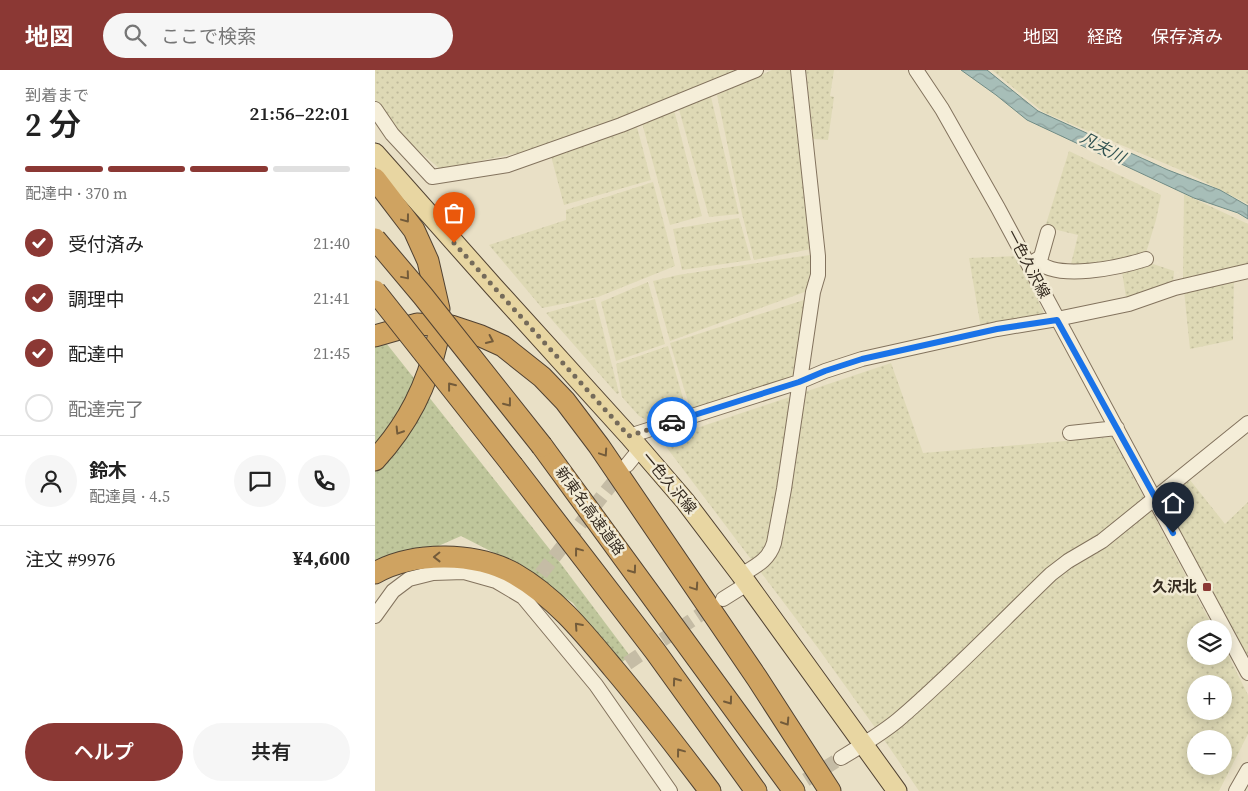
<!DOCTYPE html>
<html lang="ja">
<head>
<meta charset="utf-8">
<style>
  body { margin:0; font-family:"Source Serif 4","Noto Sans JP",serif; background:#f6f6f6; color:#222; height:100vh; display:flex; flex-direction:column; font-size:19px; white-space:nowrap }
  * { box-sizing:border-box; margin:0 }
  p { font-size:16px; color:#767676 }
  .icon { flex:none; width:28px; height:28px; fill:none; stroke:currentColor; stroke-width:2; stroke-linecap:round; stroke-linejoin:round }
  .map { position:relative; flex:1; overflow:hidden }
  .side { display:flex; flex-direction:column; background:#fff; width:375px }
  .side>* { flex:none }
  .fabs { position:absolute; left:812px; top:550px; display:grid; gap:10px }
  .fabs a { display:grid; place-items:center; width:45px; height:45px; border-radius:50%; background:#fff; box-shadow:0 2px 12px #0003; font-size:25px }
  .pin { position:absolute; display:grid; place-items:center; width:42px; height:42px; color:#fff; margin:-51px -21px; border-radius:50% 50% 50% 0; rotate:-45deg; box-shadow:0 0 5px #0007 }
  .pin .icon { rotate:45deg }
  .courier { position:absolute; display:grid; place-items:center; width:50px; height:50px; margin:-25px; border:4px solid #1a73e8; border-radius:50%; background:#fff; color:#222; box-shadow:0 1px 6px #0007 }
  .head em { font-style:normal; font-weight:600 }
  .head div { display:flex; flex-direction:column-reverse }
  .head { display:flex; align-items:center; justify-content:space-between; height:85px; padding:0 25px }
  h1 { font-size:32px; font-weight:600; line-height:38px }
  .bar { display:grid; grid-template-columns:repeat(4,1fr); gap:8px 5px; align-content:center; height:60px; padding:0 25px }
  .bar i { height:6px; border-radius:4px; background:#e0e0e0 }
  .bar .current { background:#8b3834 }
  .bar p { grid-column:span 4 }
  .line { display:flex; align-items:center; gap:12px; padding:0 25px; border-top:1px solid #e0e0e0 }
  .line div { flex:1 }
  .round { display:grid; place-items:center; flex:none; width:52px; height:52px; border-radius:26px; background:#f6f6f6 }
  ol { padding:0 25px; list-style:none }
  li { display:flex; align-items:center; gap:15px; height:55px }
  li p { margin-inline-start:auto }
  li .icon { padding:5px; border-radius:50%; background:#8b3834; color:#fff; stroke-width:4 }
  li:last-child { color:#767676 }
  li i { width:28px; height:28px; border:2px solid #e0e0e0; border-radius:50% }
  .button { display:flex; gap:10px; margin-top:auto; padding:10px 25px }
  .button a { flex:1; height:58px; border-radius:30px; background:#8b3834; color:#fff; font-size:20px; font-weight:600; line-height:58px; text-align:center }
  .button a+a { background:#f6f6f6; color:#222 }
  header { display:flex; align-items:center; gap:30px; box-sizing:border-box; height:70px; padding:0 25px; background:#8b3834; color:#fff }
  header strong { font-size:24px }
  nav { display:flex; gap:28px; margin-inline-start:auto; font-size:18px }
  .search { width:350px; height:45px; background:#f6f6f6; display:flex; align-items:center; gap:12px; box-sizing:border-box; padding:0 18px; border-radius:28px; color:#767676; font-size:19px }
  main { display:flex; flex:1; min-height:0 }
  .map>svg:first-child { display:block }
</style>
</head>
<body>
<header>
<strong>地図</strong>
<div class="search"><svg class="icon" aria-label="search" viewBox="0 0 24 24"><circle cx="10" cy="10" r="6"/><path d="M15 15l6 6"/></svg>ここで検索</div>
<nav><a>地図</a><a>経路</a><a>保存済み</a></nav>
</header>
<main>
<section class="side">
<div class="head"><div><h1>2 分</h1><p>到着まで</p></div><em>21:56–22:01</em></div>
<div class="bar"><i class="current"></i><i class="current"></i><i class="current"></i><i></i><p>配達中 · 370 m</p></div>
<ol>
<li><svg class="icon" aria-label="check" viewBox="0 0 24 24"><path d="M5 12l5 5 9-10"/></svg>受付済み<p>21:40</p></li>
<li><svg class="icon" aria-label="check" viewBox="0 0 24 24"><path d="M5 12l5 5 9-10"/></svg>調理中<p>21:41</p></li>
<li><svg class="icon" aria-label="check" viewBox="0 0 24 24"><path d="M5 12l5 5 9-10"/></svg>配達中<p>21:45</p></li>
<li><i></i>配達完了</li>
</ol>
<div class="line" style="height:90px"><a class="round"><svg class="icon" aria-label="person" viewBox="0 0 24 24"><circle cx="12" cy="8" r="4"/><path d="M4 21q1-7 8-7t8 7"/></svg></a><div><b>鈴木</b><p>配達員 · 4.5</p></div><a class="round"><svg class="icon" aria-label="chat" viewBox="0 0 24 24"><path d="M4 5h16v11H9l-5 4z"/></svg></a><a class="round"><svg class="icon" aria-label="phone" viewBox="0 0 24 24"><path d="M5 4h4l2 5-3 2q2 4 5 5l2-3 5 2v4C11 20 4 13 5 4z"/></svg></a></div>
<div class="line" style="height:65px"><div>注文 #9976</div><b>¥4,600</b></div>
<div class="button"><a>ヘルプ</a><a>共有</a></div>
</section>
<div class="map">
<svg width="873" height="721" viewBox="0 0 873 721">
  <defs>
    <pattern id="farmland-dots" width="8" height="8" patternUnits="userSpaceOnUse" patternTransform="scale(1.25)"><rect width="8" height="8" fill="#ded9b5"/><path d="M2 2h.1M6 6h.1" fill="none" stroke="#bfba9b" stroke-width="1.8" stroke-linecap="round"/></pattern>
    <pattern id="grass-dots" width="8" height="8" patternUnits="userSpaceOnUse" patternTransform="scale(1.25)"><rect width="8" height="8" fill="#bfc69b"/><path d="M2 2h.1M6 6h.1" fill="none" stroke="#a5aa85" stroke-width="1.8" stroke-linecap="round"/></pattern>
    <pattern id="water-waves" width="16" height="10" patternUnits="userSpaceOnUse" patternTransform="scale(1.25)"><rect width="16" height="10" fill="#a7beb8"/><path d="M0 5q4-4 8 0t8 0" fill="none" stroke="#90a39e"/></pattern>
  </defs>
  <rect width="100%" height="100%" fill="#e9e0c6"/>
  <path fill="url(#farmland-dots)" fill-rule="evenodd" d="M0 0H364L250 47 163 79 65 99 32 71 1 32 0 29Z
    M397 0H416L436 179 379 190 367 144 342 25Z
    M431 0H459L455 26 459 27 453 70 438 69Z
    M617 0H873V134L810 102 668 42Z
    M335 23 364 144 334 147 303 36Z
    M299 40 327 146 295 155 267 53Z
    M262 57 276 110 189 135 176 86Z
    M694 81 786 125 781 150 770 186 738 194H696L703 165 670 157Z
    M278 112 300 196 223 227 167 238 114 175 191 150V140Z
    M809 124 873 154V201L859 205 858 270 815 279 808 211Z
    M364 148 376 190 307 200 298 159Z
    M435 185V220L295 271 278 211 303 205Z
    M643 186 671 248 606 258 594 188Z
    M775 193 799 201 798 214 751 227 747 202Z
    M273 212 290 274 241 291 226 232Z
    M220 229 244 323 242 324 171 243Z
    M432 229 419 308 316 341 295 273Z
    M293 276 312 342 279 354 264 346 247 327 241 294Z
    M516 293 548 383 737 367 839 559H821V586H849V577L873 625V664L844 721H544L514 677 443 578 286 370ZM821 614H849V641H821ZM821 669H849V696H821Z
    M815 410 850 454 873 432V591L788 430Z"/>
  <path fill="url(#grass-dots)" d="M0 259 180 486 255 586 242 596 198 533 135 491 86 466 0 504Z"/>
  <path fill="url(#water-waves)" stroke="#6f8b85" d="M586 0H612L663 41 793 100 845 120 873 136V149L863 143 819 128 652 50 621 25Z"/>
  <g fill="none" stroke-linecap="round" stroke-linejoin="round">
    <path stroke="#c5bca5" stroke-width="14" stroke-dasharray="14 7" stroke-linecap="butt" d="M153 520 248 400
      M235 605 341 534
      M413 721 466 688"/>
    <defs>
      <path id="minor" d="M541 0 567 39 623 138 873 603
        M0 39 17 64 57 107 133 95 246 55 381 0
        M661 190C681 212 746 197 771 189
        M655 194 666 187 673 162
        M695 363 742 358
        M254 366 424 312 450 301 487 289 622 259 682 249 754 234 800 218 873 201
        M252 395 265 379
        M366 505C381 496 394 490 399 473L409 419 438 222 443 205V186L423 0
        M348 529 372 514
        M0 546 18 521 34 509 58 503 89 502 121 511 148 527 221 615 295 721
        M466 688C486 676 506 664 523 650 577 604 626 552 676 504L693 491 727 471 873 353
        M861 721 873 700"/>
      <path id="major" d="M0 83 119 217 254 366 310 431 366 505 522 721"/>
      <path id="highway" d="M0 109 39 160 53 191 64 239
        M0 266 42 254 76 256 106 266 128 276 167 307 190 331 224 376 382 608 455 721
        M167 376 419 721
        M0 390C33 354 52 316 63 268
        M138 396 280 581 381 721
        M0 503C39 481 101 482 140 504 180 527 209 563 238 598 272 638 303 679 335 721"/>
    </defs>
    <use href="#minor" stroke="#83735e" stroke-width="16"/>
    <use href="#major" stroke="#514232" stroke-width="21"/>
    <use href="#highway" stroke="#514232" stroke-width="23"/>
    <use href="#minor" stroke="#f5eed9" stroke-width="14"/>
    <use href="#major" stroke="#e8d6a2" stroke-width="19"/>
    <use href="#highway" stroke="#cfa361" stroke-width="21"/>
    <defs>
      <path id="highway-bridge" d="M0 169 48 226 167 376
        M0 221 138 396"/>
    </defs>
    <use href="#highway-bridge" stroke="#514232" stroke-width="23" stroke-linecap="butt"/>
    <use href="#highway-bridge" stroke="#cfa361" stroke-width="21"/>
  </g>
  <defs><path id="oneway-chevron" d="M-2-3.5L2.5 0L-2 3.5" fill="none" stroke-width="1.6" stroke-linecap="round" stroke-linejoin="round" transform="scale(1.25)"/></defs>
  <g stroke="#735b3a">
    <use href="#oneway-chevron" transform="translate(31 149) rotate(53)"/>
    <use href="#oneway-chevron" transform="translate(31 206) rotate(50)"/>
    <use href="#oneway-chevron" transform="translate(115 270) rotate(25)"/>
    <use href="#oneway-chevron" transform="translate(76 316) rotate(-128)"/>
    <use href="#oneway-chevron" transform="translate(133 333) rotate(52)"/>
    <use href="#oneway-chevron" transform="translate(24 361) rotate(122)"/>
    <use href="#oneway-chevron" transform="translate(229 383) rotate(56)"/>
    <use href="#oneway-chevron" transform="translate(203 481) rotate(-127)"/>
    <use href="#oneway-chevron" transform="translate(62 487) rotate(179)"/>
    <use href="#oneway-chevron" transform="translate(258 500) rotate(54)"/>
    <use href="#oneway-chevron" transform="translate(320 517) rotate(56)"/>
    <use href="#oneway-chevron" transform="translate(203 556) rotate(-132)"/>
    <use href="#oneway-chevron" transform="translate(301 611) rotate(-126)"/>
    <use href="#oneway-chevron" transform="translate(354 631) rotate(54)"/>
    <use href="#oneway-chevron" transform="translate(411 652) rotate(57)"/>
    <use href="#oneway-chevron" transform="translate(305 682) rotate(-127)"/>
  </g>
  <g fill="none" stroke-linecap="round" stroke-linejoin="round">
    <path stroke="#746a5a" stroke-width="5" stroke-dasharray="0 9" d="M79 173 254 366 297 352"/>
    <path stroke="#1a73e8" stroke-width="6" d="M297 352 424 312 450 301 487 289 622 259 682 250 781 429 798 463"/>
  </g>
  <rect fill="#8b3834" stroke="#f2ebd5" stroke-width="2" x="827" y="512" width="10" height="10" rx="2.5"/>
  <g text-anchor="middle" stroke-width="5" stroke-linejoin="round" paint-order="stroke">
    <g font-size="15" fill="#352b20" stroke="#f2ebd5">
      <text transform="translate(653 194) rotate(62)" y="5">一色久沢線</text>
      <text transform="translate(294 413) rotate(50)" y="5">一色久沢線</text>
      <text transform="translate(215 441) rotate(54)" y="5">新東名高速道路</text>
    </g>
    <g font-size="15" font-weight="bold" fill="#352b20" stroke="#f2ebd5" text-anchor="end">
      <text x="822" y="522">久沢北</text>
    </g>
    <g font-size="16" font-style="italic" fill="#315352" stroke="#f2ebd5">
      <text transform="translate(728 77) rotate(28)" y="6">凡夫川</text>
    </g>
  </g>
</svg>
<div class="fabs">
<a><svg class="icon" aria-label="layers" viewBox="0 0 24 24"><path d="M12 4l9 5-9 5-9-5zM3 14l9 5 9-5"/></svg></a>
<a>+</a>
<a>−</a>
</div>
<div class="pin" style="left:79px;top:173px;background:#ea580c"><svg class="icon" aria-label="bag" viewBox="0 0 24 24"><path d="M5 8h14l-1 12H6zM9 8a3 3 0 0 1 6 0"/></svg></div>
<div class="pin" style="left:798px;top:463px;background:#1f2937"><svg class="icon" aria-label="home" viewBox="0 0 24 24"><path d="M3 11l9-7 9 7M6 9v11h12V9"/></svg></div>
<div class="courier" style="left:297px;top:352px"><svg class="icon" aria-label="car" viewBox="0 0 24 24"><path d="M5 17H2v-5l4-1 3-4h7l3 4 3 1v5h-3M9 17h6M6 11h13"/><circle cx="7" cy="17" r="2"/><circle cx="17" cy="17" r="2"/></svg></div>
</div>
</main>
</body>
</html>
